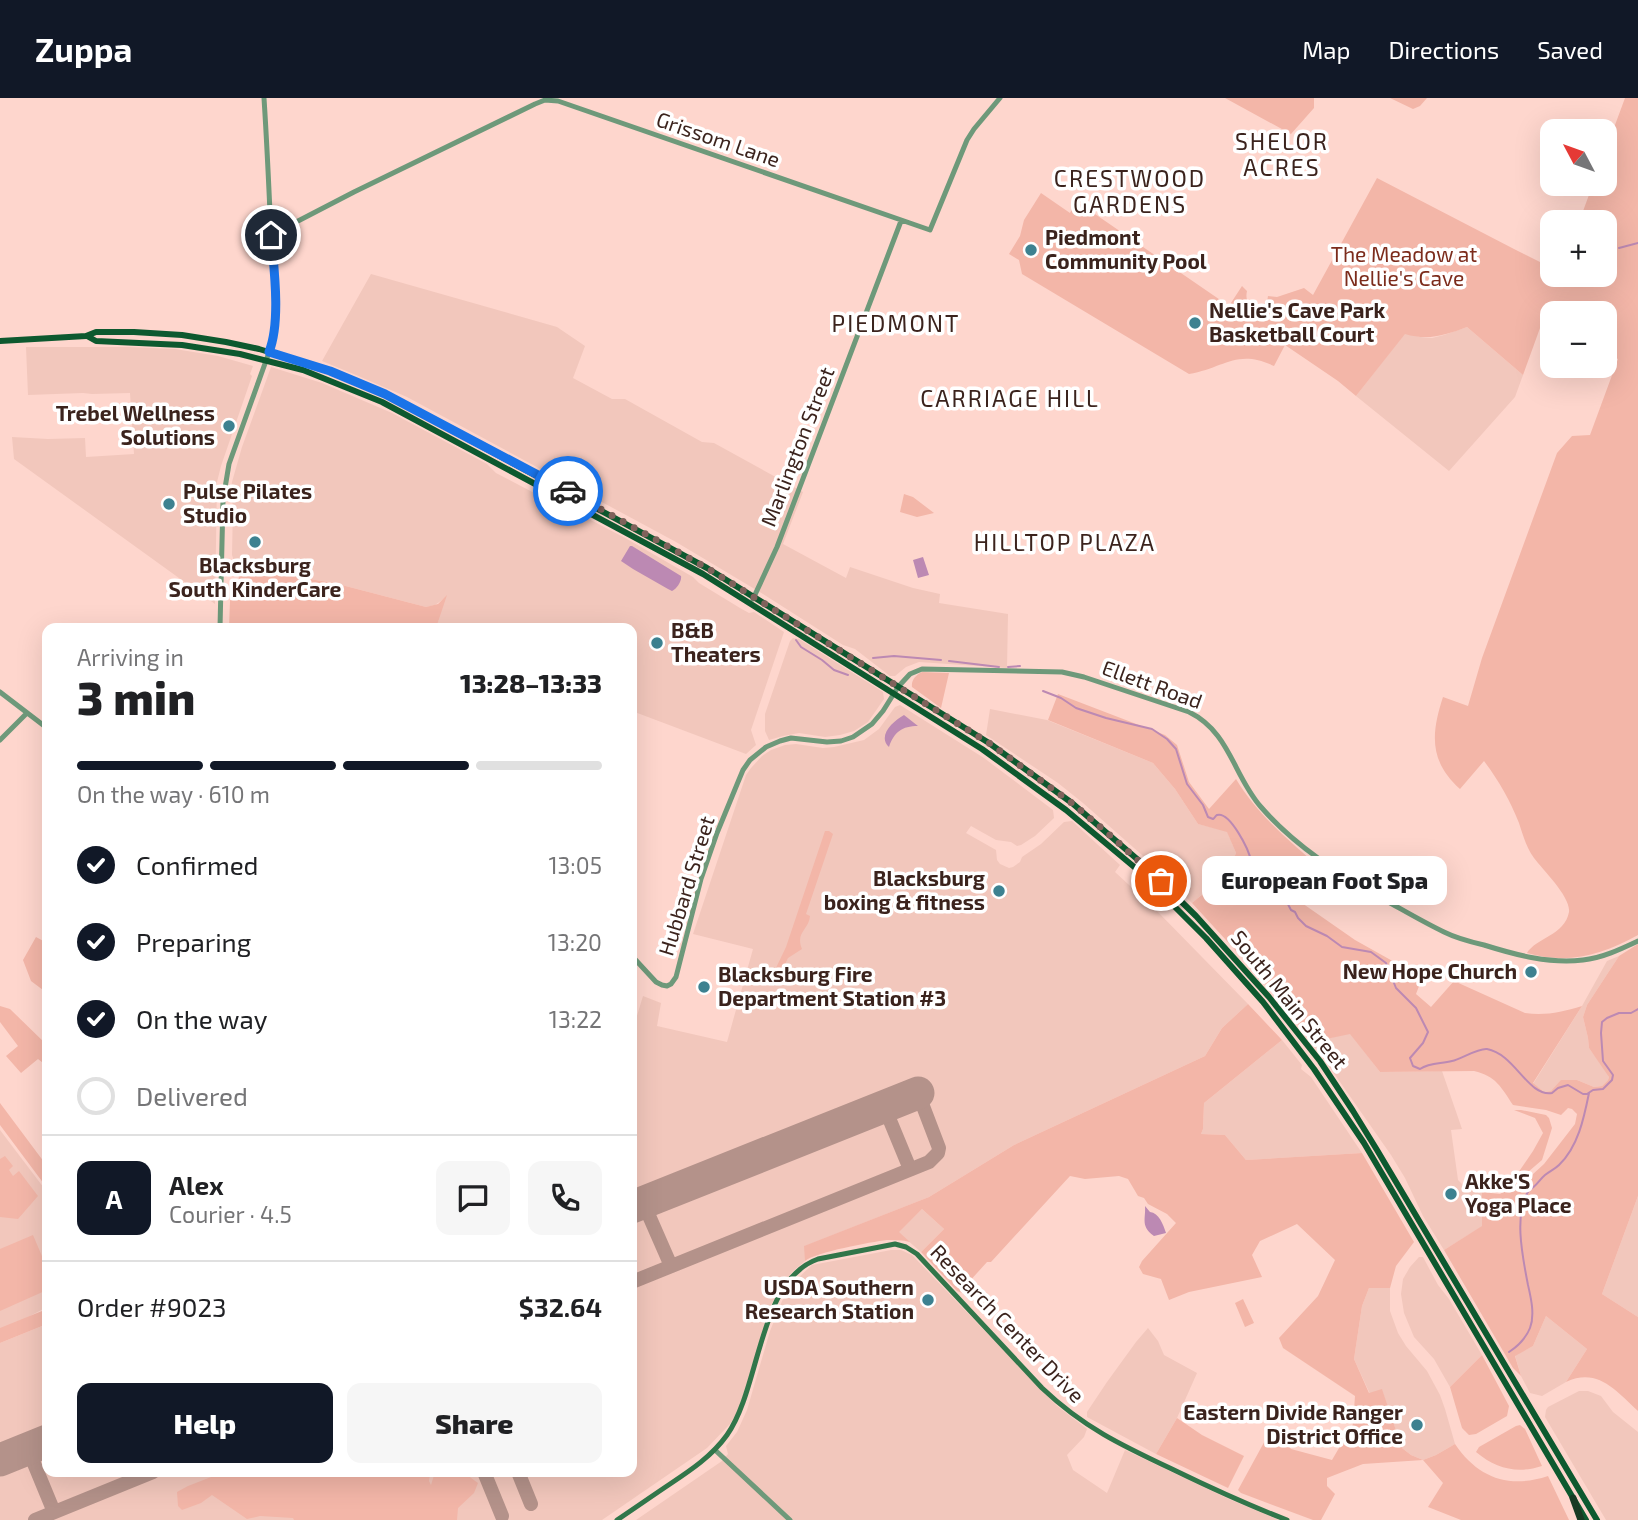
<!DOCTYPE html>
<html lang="en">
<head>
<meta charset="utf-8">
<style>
  body { margin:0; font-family:"Exo 2",sans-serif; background:#f6f6f6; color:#202124; height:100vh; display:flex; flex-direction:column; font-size:26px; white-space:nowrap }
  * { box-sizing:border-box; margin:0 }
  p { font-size:23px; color:#757577 }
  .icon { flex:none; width:38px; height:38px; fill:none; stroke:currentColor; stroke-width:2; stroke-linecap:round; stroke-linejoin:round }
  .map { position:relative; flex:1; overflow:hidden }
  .details { position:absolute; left:42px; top:525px; width:595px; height:854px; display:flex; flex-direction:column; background:#fff; border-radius:14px; box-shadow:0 7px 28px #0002 }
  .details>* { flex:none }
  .needle { width:46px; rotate:311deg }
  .tools { position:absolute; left:1540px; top:21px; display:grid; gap:14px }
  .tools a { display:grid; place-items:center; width:77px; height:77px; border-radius:14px; background:#fff; box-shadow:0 7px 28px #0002; font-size:35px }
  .pin { position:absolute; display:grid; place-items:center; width:60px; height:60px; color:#fff; margin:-30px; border:4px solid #fff; border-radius:50%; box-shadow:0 2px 7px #0007 }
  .courier { position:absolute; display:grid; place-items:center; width:70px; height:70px; margin:-35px; border:5px solid #1a73e8; border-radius:50%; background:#fff; color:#222; box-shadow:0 2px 9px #0007 }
  .bubble { position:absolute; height:49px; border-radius:14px; background:#fff; box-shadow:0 7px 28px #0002; font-size:23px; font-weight:800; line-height:49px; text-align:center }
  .headline em { font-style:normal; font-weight:800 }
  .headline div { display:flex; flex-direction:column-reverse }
  .headline { display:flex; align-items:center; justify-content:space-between; height:119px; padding:0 35px }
  h1 { font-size:46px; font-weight:800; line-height:52px }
  .bar { display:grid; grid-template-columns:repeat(4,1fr); gap:10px 7px; align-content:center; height:84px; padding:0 35px }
  .bar i { height:9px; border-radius:5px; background:#e0e0e0 }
  .bar .current { background:#111827 }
  .bar p { grid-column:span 4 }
  .line { display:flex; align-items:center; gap:18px; padding:0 35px; border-top:2px solid #e0e0e0 }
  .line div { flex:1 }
  .round { display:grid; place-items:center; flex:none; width:74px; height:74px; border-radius:14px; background:#f6f6f6 }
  ol { padding:0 35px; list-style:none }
  li { display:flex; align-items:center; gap:21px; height:77px }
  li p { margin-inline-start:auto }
  li .icon { padding:7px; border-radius:50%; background:#111827; color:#fff; stroke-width:4 }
  li:last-child { color:#757577 }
  li i { width:38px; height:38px; border:4px solid #e0e0e0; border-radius:50% }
  .primary-button { display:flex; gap:14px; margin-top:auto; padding:14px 35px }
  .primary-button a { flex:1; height:80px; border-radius:14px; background:#111827; color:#fff; font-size:28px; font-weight:800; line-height:80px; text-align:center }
  .primary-button a+a { background:#f6f6f6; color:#202124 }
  header { display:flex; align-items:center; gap:42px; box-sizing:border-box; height:98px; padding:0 35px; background:#111827; color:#fff }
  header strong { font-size:33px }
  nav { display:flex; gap:38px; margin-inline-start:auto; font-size:24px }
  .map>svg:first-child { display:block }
</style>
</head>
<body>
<header>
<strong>Zuppa</strong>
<nav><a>Map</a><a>Directions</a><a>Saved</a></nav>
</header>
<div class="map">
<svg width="1638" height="1422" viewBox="0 0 1638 1422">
  <rect width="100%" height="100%" fill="#fed6cd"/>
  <path fill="#f2c7bc" d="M371 176 557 229 585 248 573 280 612 301H625L702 344 714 345 803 394 783 446 846 480 850 469 913 490 940 496 939 505 1008 516 1007 570 919 564 906 569 895 578H890L855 551 843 547 763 496 676 444 407 299 356 277 322 263Z
    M1467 229 1523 277 1515 299 1449 373 1356 298 1405 235 1420 239 1432 240 1444 237Z
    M26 249H129L175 251 218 258 253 268 250 276 252 278 221 368 217 384 215 506 14 361 12 339 48 341 85 340 86 359 134 356 130 295 92 296 83 295 28 297Z
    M271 269 322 285 392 315 487 366 496 375 580 419 583 418 627 441 693 479 699 485 740 510 749 515 754 514 784 534 751 632 756 647 746 656 632 613V530H436L445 500 435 507 426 509 334 485 236 469 232 457 233 407 230 399 232 384 242 349Z
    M793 540 799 541 883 594 884 601 868 624 854 633 840 637 825 639 799 635 783 638 769 642 765 633V616L790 543Z
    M900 607 984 660 1053 712 1054 720 1035 738 1021 747 1017 748 1011 744 996 742 971 728 966 735 996 752 997 762 1000 766 1009 770 1013 769 1020 764 1022 759 1041 746 1064 724 1072 723 1120 767 1115 774 1155 811 1248 906 1222 930 1205 958 1014 1047 929 1099 805 1148V1163L792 1174 782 1187 772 1205 738 1313 730 1326 707 1350 602 1422H0V1245L47 1226V1374H632V920L636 921 643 898 661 905 657 928 727 944 753 851 693 836 746 677 751 670 762 658 771 652 785 647 796 646 823 650 834 649 864 642 879 631 895 609Z
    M990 611 1047 622 1153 665 1175 691 1198 726 1227 733 1236 755 1232 767 1218 783 1192 805 1142 757 1083 705 1058 685 986 637Z
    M1619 858 1587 907 1583 919 1588 940 1589 950 1607 974 1609 979 1608 982 1602 988 1594 989 1577 982 1551 993 1544 994 1533 986 1582 908 1607 863Z
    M1350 935 1380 974 1442 973 1462 1031 1451 1032 1458 1082 1465 1089 1482 1094 1483 1128 1444 1152 1423 1118 1405 1080 1391 1057 1312 944Z
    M1282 942 1302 967 1301 971 1311 979 1362 1055 1246 1062 1225 1037 1201 1036 1203 1031 1204 1005Z
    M0 1032 47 1094V1209L0 1234Z
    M1638 1098V1219L1602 1196Z
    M922 1111 944 1131 921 1154 898 1134Z
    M891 1152H901L912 1157 1056 1307 1087 1331 1084 1339 1067 1357 1073 1372 1107 1395 1125 1352 1231 1402 1279 1422H636L722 1363 728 1356 726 1348 737 1334 747 1312 770 1233 782 1203 797 1181 812 1167Z
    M1419 1159H1423L1438 1187 1449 1201 1482 1257 1450 1289 1434 1261 1414 1239 1404 1215 1401 1196 1403 1181 1410 1169Z
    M1369 1190H1390V1213L1398 1235 1406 1248 1427 1273 1440 1297 1445 1311 1455 1346 1436 1357 1423 1362 1411 1357 1402 1350 1382 1292 1370 1296 1354 1261 1362 1208Z
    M1546 1218 1587 1251 1566 1284 1542 1298 1530 1295 1521 1278 1515 1257 1533 1248Z
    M1148 1230 1158 1243 1164 1257 1197 1275 1177 1320 1156 1356 1087 1319V1314L1107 1284 1136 1244Z
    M1579 1293H1588L1601 1298 1613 1314 1638 1334V1422H1606L1545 1319 1546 1312 1548 1309Z"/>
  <path fill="#f3b6a8" d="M1225 0H1314V10L1291 36Z
    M1390 0H1427L1420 8 1413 11Z
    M1625 0H1638V837C1602 857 1568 867 1527 855 1536 840 1565 837 1569 814 1571 799 1543 772 1534 760 1526 749 1523 737 1519 725 1510 702 1499 683 1484 663L1460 691C1429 663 1431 636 1443 599L1468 608 1482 560 1557 355 1572 338 1590 337 1618 261 1605 255V215H1552V230H1540L1523 277 1467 229C1446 237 1428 243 1405 236L1356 298 1338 283 1285 247 1274 268C1237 250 1224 270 1189 276L1022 176 1019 162 1009 156 1020 138 1024 122 1041 95 1070 115 1076 103 1229 208 1242 188 1247 193C1245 202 1248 208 1259 209L1267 204 1268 198 1277 199 1304 190 1313 197 1377 80 1514 151 1544 166H1552V177H1605V124H1579L1593 86H1605V54Z
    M904 396 913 399 934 415 917 419 900 414Z
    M236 469 334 485 426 509 438 506 447 497 436 530H229L230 503 240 484Z
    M922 574 949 575 941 610 912 589C911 582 916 577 922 574Z
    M1058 596 1165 637 1177 647 1189 684 1209 711 1236 681C1258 718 1291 744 1324 773L1299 803 1355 842 1405 870 1421 883 1416 896 1431 909 1454 883 1525 915C1545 918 1562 914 1582 908L1533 985 1544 994 1551 993 1561 982H1577L1594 989 1602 988 1608 982 1609 979 1589 950 1588 940 1583 919 1587 907 1619 858 1638 846V1098L1602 1196 1638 1219V1313C1616 1293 1598 1269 1566 1284L1587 1251 1546 1218 1533 1248 1515 1258 1521 1278 1513 1270 1444 1152 1482 1128V1094L1500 1096 1532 1077 1544 1066 1575 1026 1577 1016 1572 1011 1568 1010 1561 1017 1546 1012 1513 1007C1501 989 1496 978 1474 973L1380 974 1350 936 1312 944 1258 877 1192 805C1210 790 1228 777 1236 755L1227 734 1198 726 1175 691 1153 665 1048 622Z
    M825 733H829L833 736 806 816 810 818C809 832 795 834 802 851L788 860 782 872H775L786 849Z
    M36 839 47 845V895L31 883 23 862Z
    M1248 906 1282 942 1204 1005 1203 1031 1201 1036 1225 1037 1246 1062 1362 1055 1414 1144 1396 1168 1390 1190H1369L1362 1208 1354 1261 1369 1295 1382 1291 1402 1350 1411 1357 1423 1362 1436 1357 1455 1346C1478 1380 1509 1391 1548 1378L1569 1422H1461L1428 1409 1443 1385 1423 1362 1363 1366 1327 1380V1388L1335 1396 1321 1422H1313L1241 1395 1238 1392 1273 1328 1291 1351 1332 1362 1353 1326 1355 1298 1283 1250 1279 1240 1318 1198 1335 1162 1297 1126 1260 1143 1252 1157 1262 1179 1189 1194 1169 1202 1161 1181 1143 1176 1139 1169 1142 1163 1176 1125 1167 1116 1148 1106 1144 1100 1138 1098 1128 1081 1119 1078 1085 1081 1070 1078 991 1164H987L968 1185 962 1195 957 1193 921 1154 944 1131 922 1111 899 1134 910 1144C902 1142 895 1142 887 1142 871 1144 816 1154 805 1163L804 1148 929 1099 1014 1047 1205 958 1222 930Z
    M0 908 10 911 47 947V968L38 961 21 975 6 958 18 948 0 924Z
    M0 1005 47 1068V1090L0 1027Z
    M1514 1012H1521L1546 1017 1549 1020 1552 1030 1542 1062 1528 1074 1500 1087 1507 1081 1518 1075 1533 1053 1543 1035 1535 1020Z
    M5 1058 13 1068 9 1072 13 1078 19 1073 38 1098 18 1121 0 1119V1061Z
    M33 1137 47 1170V1192L0 1213V1151Z
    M1243 1201 1254 1225 1245 1229 1235 1205Z
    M47 1211V1226L0 1245V1230Z
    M1482 1257 1509 1308 1507 1318 1476 1336 1469 1337 1462 1330 1450 1289Z
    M1177 1320 1202 1337 1244 1358 1228 1390 1156 1356Z
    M1520 1327 1525 1331 1542 1368C1518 1376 1496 1371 1476 1354L1479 1349 1516 1328Z
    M224 1374H429L430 1376 429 1383 431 1387 435 1374H463L478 1385 474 1395 458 1410 457 1422H294L293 1420 260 1418 247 1421 212 1397 201 1405 182 1412 178 1408 177 1394 188 1388Z"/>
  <path fill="#bc89b3" d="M630 448H632L681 478C682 483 677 491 672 493L668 491 633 471 621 463Z
    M923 459 929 477 918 480 913 462Z
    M904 617 918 628C902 628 894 634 889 649 877 638 893 623 904 617Z
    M1145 1108 1150 1114C1159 1115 1163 1126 1166 1135L1154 1138C1140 1128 1146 1121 1145 1108Z"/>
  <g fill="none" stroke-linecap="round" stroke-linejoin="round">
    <path stroke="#bc89b3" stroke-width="2" d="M1619 150 1638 145
      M796 542 801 549 822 562 834 572 848 577
      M873 560 894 558 941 562
      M949 563 999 569
      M1008 569 1020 568
      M1043 593 1061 600 1076 610 1106 620 1152 631 1167 641 1176 651 1187 686 1203 707 1208 719 1213 721C1215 720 1215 718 1217 717 1230 713 1249 752 1251 763L1258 765 1263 770 1280 791 1291 812 1295 814 1298 820 1306 828 1327 838 1342 849 1371 854 1386 865 1396 890 1416 910 1428 934 1423 945 1410 960 1413 968 1420 971C1430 964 1441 966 1452 963 1461 961 1478 950 1487 951 1515 956 1528 999 1552 995L1558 990 1568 987 1583 996H1587L1593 992 1603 991 1612 982 1613 977 1603 963 1601 935 1602 924 1607 920 1619 915H1631L1638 911
      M1509 1254C1518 1248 1526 1240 1530 1230 1535 1217 1531 1200 1528 1187 1523 1161 1513 1116 1529 1092 1536 1089 1539 1082 1545 1077 1550 1073 1555 1071 1559 1067 1578 1049 1584 1020 1589 995"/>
    <path stroke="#b4928a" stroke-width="14" d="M884 1008 910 1071
      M643 1104 671 1168
      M632 1184 929 1064 938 1055 939 1050 918 995
      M28 1351 54 1414
      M484 1374 502 1418
      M518 1374 531 1406
      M35 1422 153 1374"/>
    <path stroke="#b4928a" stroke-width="33" d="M632 1109 918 995
      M0 1362 47 1343"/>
    <path stroke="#6e997a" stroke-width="5" d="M271 137 354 94 535 6 545 2 558 3 930 132 967 42 974 31 1000 0
      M753 501 777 449 901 123
      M220 530 223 402 229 366 272 246C277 209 273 173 271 137 269 91 267 46 264 0
      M0 594 47 630
      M0 642 27 615
      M632 858 656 884 662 887 667 888 671 886 676 879 701 781 717 735 738 684 743 672 750 662 766 649 780 643 791 640 827 644 841 643 853 639 872 626 883 613 898 589 910 576 922 571 1062 574 1084 579 1189 614C1230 634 1233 677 1261 709 1295 748 1339 776 1383 801 1403 812 1423 824 1444 834 1456 840 1471 844 1484 847 1516 857 1549 866 1583 862 1602 860 1621 851 1638 843
      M715 1352 790 1422"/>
    <path stroke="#31764a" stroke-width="5" d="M617 1422C635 1410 652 1398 670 1386 691 1372 712 1358 727 1337 761 1289 758 1182 818 1161L895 1146 906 1149 917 1156 1042 1290C1084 1330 1123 1348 1174 1372 1211 1390 1248 1407 1287 1422"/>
    <path stroke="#0d592f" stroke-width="6" d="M87 238 96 243 182 247 240 256 303 272 382 304 703 476 982 651 1066 712 1139 773 1206 840 1263 904 1314 971 1364 1045 1586 1422
      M0 243 86 238 96 234H134L182 237 226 244 259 251 305 265 348 280 385 296 707 470 989 645 1072 705 1144 767 1196 818 1269 899 1320 963 1353 1013 1377 1052 1597 1422"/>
    <path stroke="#183b24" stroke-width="7" d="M1573 1400 1581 1422"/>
  </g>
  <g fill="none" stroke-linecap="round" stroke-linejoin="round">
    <path stroke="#7f625b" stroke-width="7" stroke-dasharray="0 12.6" d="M568 393 707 470 989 645 1072 705 1111 738 1161 783"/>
    <path stroke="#1a73e8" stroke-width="9" d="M271 137C274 170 281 224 269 254L330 273 385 296 568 393"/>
  </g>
  <g fill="#3d8190" stroke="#fff" stroke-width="2.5">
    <circle cx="1031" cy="152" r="7"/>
    <circle cx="1195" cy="225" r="7"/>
    <circle cx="229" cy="328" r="7"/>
    <circle cx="169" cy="406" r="7"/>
    <circle cx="255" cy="444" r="7"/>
    <circle cx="657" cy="545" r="7"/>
    <circle cx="999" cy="793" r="7"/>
    <circle cx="1531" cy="874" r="7"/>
    <circle cx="704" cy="889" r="7"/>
    <circle cx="1451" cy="1096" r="7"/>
    <circle cx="928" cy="1202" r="7"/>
    <circle cx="1417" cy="1327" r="7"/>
  </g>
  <g text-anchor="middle" stroke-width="7" stroke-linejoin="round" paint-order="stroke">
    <g font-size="21" fill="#3b231d" stroke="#fff">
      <text transform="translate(718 42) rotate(19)" y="7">Grissom Lane</text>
      <text transform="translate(798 349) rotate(-69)" y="7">Marlington Street</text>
      <text transform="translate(1152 587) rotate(20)" y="7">Ellett Road</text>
      <text transform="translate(687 788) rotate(-73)" y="7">Hubbard Street</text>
      <text transform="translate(1289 902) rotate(51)" y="7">South Main Street</text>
      <text transform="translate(1007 1226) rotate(46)" y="7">Research Center Drive</text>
    </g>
    <g font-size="21" font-weight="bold" fill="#3b231d" stroke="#fff" text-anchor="start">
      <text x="1045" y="147">Piedmont<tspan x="1045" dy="24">Community Pool</tspan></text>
      <text x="1209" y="220">Nellie's Cave Park<tspan x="1209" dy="24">Basketball Court</tspan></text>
      <text x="215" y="323" text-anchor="end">Trebel Wellness<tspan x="215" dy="24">Solutions</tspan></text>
      <text x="183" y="401">Pulse Pilates<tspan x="183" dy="24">Studio</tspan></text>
      <text x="255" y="475" text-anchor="middle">Blacksburg<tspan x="255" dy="24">South KinderCare</tspan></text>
      <text x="671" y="540">B&amp;B<tspan x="671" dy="24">Theaters</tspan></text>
      <text x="985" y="788" text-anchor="end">Blacksburg<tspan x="985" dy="24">boxing &amp; fitness</tspan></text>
      <text x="1517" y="881" text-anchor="end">New Hope Church</text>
      <text x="718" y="884">Blacksburg Fire<tspan x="718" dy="24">Department Station #3</tspan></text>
      <text x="1465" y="1091">Akke'S<tspan x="1465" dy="24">Yoga Place</tspan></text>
      <text x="914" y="1197" text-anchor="end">USDA Southern<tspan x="914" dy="24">Research Station</tspan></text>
      <text x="1403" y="1322" text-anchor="end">Eastern Divide Ranger<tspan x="1403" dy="24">District Office</tspan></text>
    </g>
    <g font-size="21" fill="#7c2c1c" stroke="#fff">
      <text x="1404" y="164">The Meadow at<tspan x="1404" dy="24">Nellie's Cave</tspan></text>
    </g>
    <g font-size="23" letter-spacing="2" fill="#3b231d" stroke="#fff">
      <text x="1282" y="52">SHELOR<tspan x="1282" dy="26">ACRES</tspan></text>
      <text x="1130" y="89">CRESTWOOD<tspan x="1130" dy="26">GARDENS</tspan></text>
      <text x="896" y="234">PIEDMONT</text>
      <text x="1010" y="309">CARRIAGE HILL</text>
      <text x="1065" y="453">HILLTOP PLAZA</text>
    </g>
  </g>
</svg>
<div class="tools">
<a><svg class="needle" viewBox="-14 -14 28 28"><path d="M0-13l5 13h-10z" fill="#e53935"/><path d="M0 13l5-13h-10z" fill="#757577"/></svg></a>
<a>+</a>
<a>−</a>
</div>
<div class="pin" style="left:1161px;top:783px;background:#ea580c"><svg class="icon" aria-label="bag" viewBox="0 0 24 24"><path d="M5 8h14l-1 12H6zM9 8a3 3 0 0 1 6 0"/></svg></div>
<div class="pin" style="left:271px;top:137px;background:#1f2937"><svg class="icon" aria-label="home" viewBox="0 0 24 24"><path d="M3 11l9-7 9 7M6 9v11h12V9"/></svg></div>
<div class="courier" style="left:568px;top:393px"><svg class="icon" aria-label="car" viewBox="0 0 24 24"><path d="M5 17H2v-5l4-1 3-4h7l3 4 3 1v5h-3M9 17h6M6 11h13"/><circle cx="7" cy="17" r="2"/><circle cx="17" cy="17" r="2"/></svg></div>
<div class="bubble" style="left:1202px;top:758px;width:245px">European Foot Spa</div>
<section class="details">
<div class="headline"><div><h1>3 min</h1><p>Arriving in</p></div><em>13:28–13:33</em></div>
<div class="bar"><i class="current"></i><i class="current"></i><i class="current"></i><i></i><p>On the way · 610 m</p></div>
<ol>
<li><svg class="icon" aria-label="check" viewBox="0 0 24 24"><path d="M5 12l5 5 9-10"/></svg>Confirmed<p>13:05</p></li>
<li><svg class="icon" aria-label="check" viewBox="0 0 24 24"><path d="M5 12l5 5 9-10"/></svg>Preparing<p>13:20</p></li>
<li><svg class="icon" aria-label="check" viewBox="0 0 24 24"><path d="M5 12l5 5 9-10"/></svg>On the way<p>13:22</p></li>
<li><i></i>Delivered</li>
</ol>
<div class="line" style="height:126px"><b class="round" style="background:#111827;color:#fff">A</b><div><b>Alex</b><p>Courier · 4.5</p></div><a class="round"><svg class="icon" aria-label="chat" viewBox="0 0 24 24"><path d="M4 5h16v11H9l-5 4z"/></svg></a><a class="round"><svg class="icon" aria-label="phone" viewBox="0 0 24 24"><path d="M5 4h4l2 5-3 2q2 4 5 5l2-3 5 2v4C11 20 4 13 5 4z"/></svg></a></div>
<div class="line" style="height:91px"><div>Order #9023</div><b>$32.64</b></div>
<div class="primary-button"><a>Help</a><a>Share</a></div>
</section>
</div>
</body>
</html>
